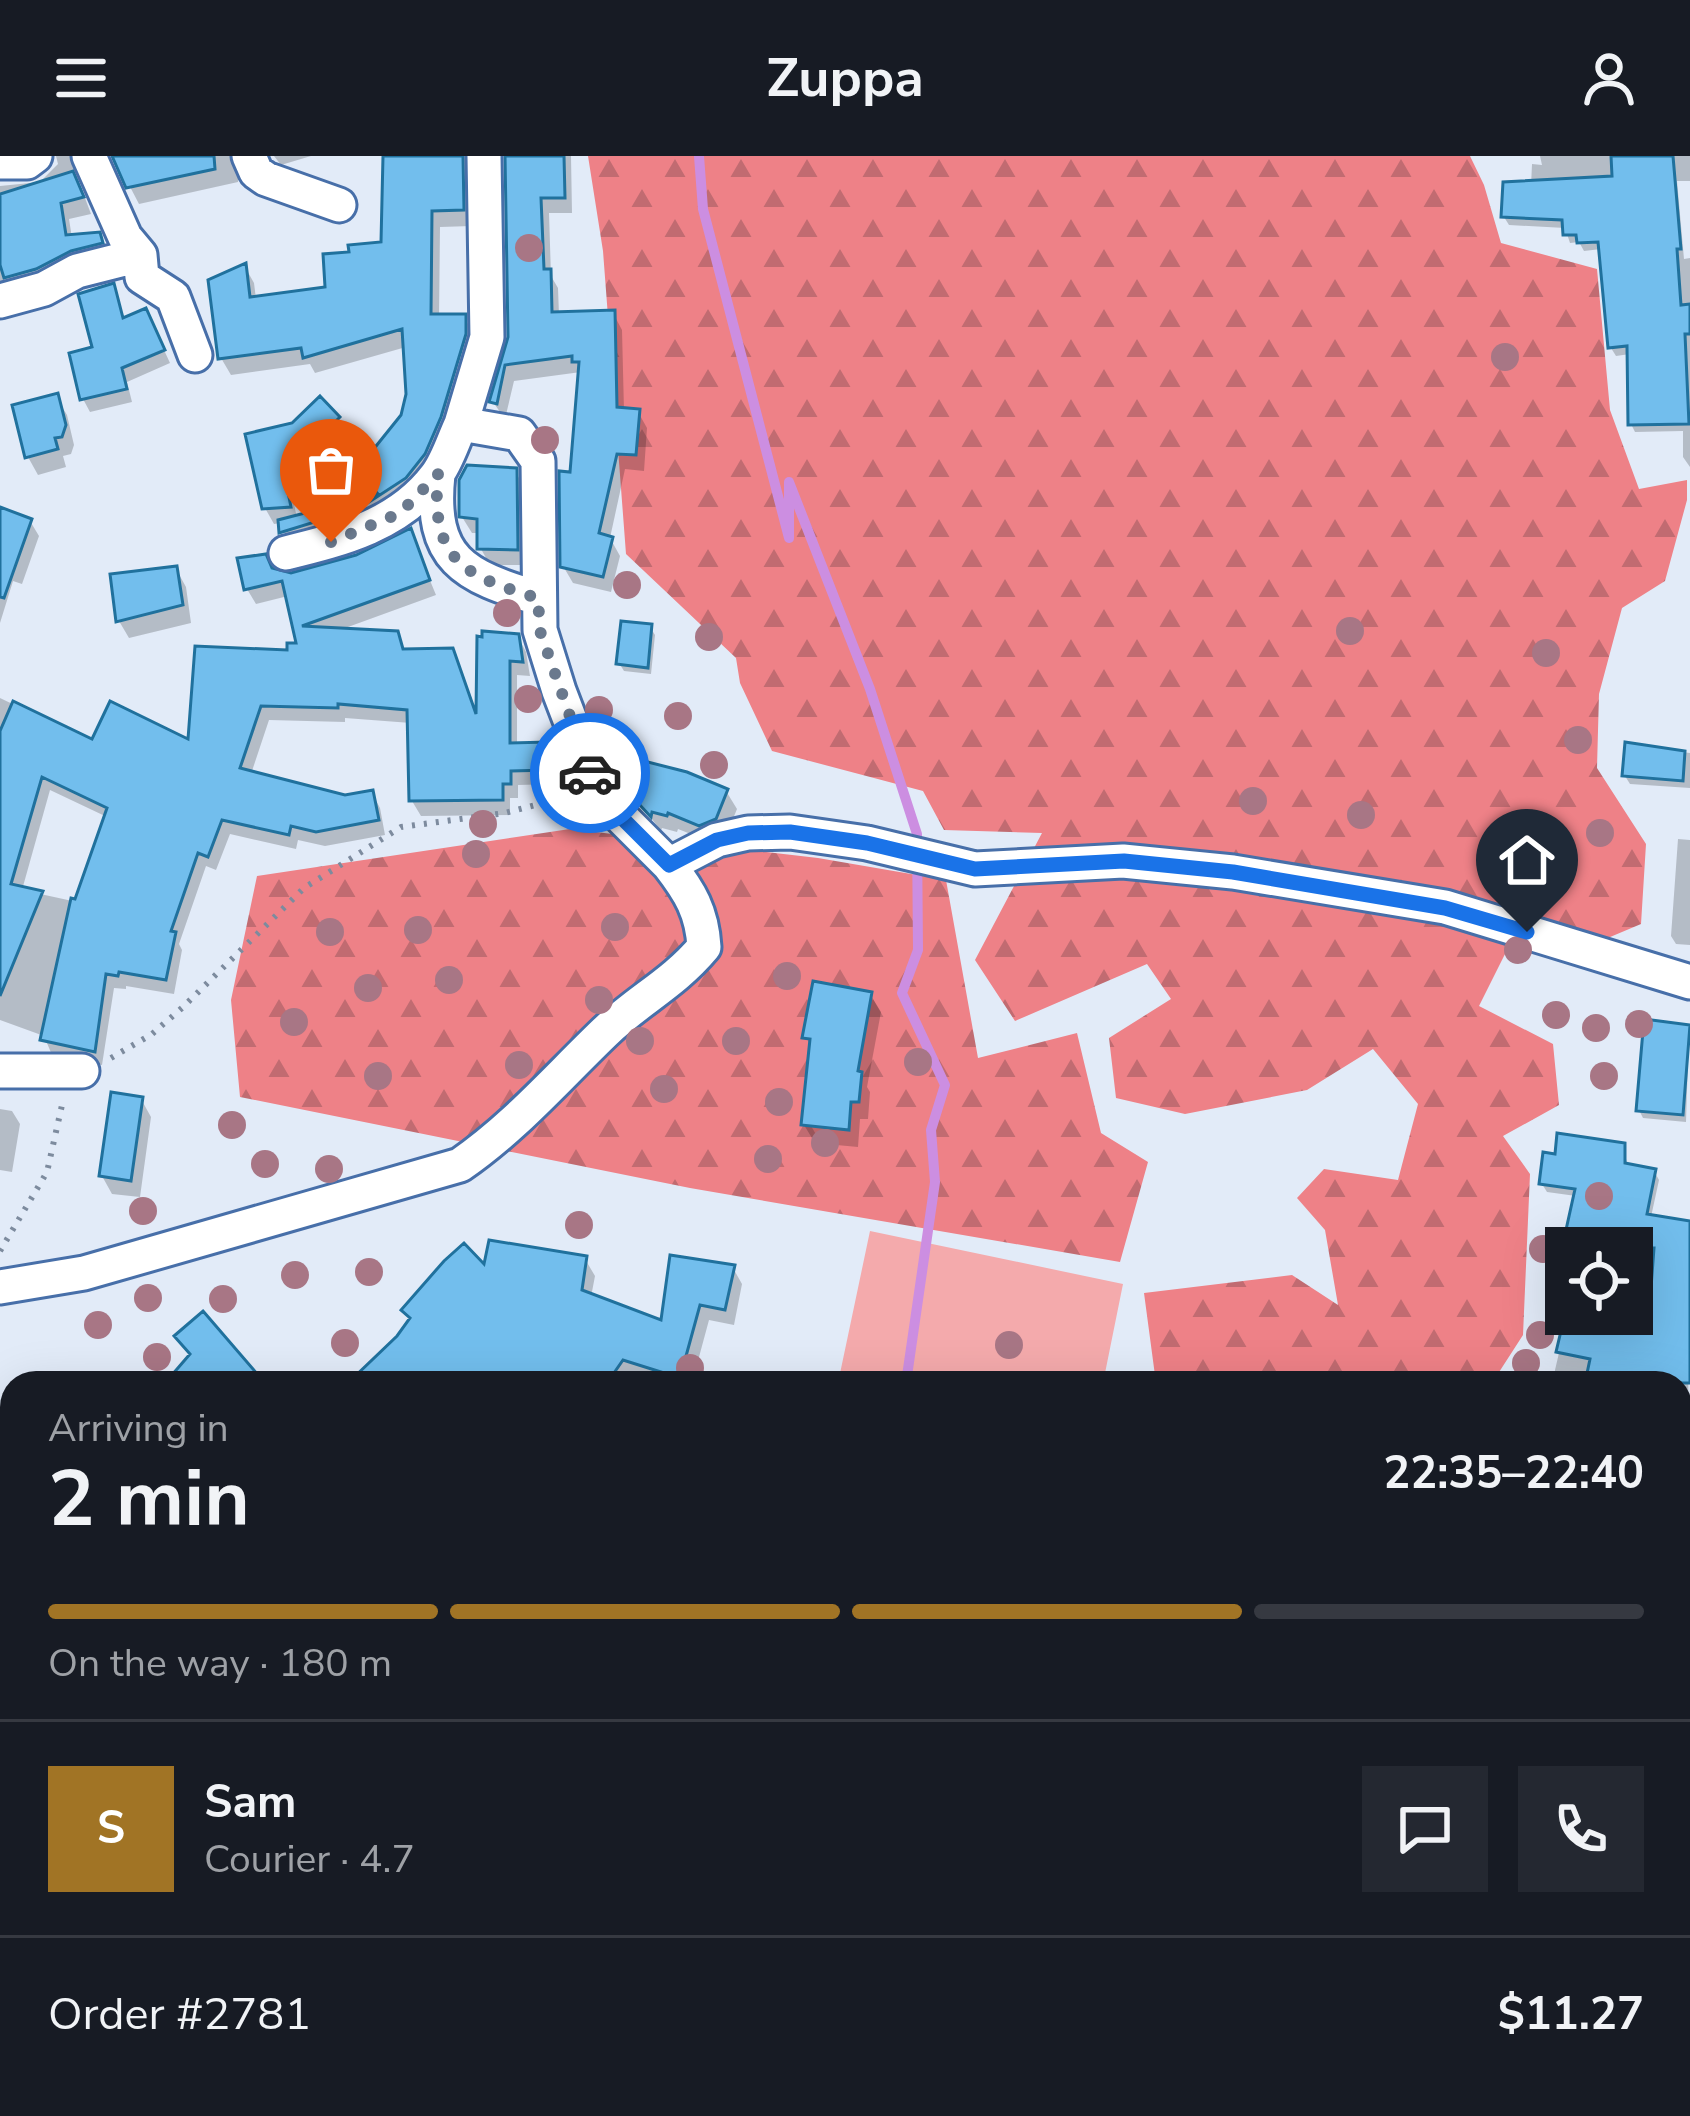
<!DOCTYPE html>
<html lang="en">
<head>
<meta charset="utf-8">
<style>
  body { margin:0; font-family:"Nunito Sans",sans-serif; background:#242831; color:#f1f3f6; height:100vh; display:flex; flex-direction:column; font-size:45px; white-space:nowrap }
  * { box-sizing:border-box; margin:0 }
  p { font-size:39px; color:#9ea1a6 }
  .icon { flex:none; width:66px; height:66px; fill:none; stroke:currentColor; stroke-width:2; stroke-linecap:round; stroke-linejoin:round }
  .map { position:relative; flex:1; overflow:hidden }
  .details { position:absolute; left:0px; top:1215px; width:1692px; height:747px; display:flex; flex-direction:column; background:#171b24; border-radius:36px 36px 0 0; box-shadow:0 12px 48px #0002 }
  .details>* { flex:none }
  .buttons { position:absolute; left:1545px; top:1071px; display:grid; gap:24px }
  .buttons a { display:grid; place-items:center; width:108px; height:108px; border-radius:0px; background:#171b24; box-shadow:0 12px 48px #0002; font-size:60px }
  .pin { position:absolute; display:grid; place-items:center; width:102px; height:102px; color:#fff; margin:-123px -51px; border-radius:50% 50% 50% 0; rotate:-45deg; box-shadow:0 0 12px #0007 }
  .pin .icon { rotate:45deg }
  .courier { position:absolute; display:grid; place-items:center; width:120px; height:120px; margin:-60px; border:9px solid #1a73e8; border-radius:50%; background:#fff; color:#222; box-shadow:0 3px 15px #0007 }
  .headline em { font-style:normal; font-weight:700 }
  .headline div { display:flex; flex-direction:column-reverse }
  .headline { display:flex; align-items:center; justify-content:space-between; height:204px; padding:0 48px }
  h1 { font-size:78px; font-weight:700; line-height:90px }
  .bar { display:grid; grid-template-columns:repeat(4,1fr); gap:18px 12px; align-content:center; height:144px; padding:0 48px }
  .bar i { height:15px; border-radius:9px; background:#363941 }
  .bar .on { background:#a17425 }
  .bar p { grid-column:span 4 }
  .line { display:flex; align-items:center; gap:30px; padding:0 48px; border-top:3px solid #363941 }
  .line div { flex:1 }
  .round { display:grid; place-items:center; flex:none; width:126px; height:126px; border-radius:0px; background:#242831 }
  header { display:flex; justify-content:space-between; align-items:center; height:156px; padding:0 48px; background:#171b24; font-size:54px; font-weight:700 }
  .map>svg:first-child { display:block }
</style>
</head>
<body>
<header><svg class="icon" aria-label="menu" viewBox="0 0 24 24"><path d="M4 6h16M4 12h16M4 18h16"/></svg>Zuppa<svg class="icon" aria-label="person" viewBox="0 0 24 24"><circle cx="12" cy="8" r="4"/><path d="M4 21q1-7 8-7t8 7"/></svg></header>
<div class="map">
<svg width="1690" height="1960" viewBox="0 0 1690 1960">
  <defs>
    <pattern id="forest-firs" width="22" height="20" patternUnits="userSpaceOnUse" patternTransform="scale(3)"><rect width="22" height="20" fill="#ee8187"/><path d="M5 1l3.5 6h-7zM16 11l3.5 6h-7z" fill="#c16b71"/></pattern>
  </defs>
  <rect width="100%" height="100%" fill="#e2ebf8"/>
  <path fill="#f4aaac" d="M870 1075 1123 1128 1103 1227H838Z
    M687 1950H954L952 1960H685Z"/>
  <path fill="url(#forest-firs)" d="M588 0H1470L1484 29 1501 87 1597 113 1610 254 1639 333 1687 324V344L1665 425 1622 452 1599 538 1597 612 1646 688 1641 768 1603 784 1526 756 1479 850 1553 888 1559 949 1503 980 1530 1018 1523 1179 1492 1227H1156L1144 1137 1292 1119 1338 1149 1325 1074 1297 1042 1324 1013 1398 1024 1418 948 1373 893 1307 934 1185 958 1116 942 1109 882 1171 843 1147 808 1015 865 975 804 1042 677 944 674 923 635 772 595 740 527 736 502 626 398 603 95Z
    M570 673 818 702 946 724 978 902 1077 877 1101 977 1148 1006 1120 1106 690 1032 240 941 231 844 257 720Z"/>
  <path fill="#0003" fill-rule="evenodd" d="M56 0H87L80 6 76 18 91 58 69 63 72 82 98 79 108 96 0 144V30L40 26 58 8Z
    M114 0H247L239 6 238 26 139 48Z
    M274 0H311L281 9Z
    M383 0H481L472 70 440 71 439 161H464L473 177 474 196 415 338 291 393 281 367 274 368 265 352 249 280 338 263 347 278 291 334 297 362 378 341 360 315 404 260 409 238 406 191 315 217 310 208 231 219 221 202 245 111 254 127 256 143 329 133 385 89Z
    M508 0H571L572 57H549L551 120 558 132 559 159 613 157 622 174 624 255 638 256 647 272 644 315 625 313 610 382 620 400 611 436 573 427 563 410 581 216 514 225 505 263 493 246 511 181Z
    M1540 0H1690V25H1677L1684 103 1690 102V311L1683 301V275L1635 276 1631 268 1630 198 1616 200 1611 192 1601 93 1584 95 1579 86 1570 87 1565 72 1509 69 1504 61 1531 30 1532 8 1542 9Z
    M112 131 125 164 152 168 170 207 127 226 132 246 90 256 83 243Z
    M56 241 67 259 74 289 71 298 63 300 66 311 38 319 28 301Z
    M515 315 524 331 525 409H490L481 393V377H472L462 361Z
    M0 355 30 365 39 380 22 428 13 425 0 467Z
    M410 376 436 439 337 475 396 478 406 496 451 495 478 562 518 481 526 496 530 520 517 519V590L547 589 555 604 556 628 518 629V642H510V659L421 660 412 645 411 567 345 562V566L269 564 251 618 345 642 372 637 380 652 385 679 325 690 298 684 296 693 230 678 216 714 206 710 179 788 182 794 174 838 126 830V833L114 832 102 909 52 899 44 880 0 864V542L94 587H191L299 490 288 440 256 448 247 433 272 415 291 420 357 402ZM50 634 107 661 77 746 22 734Z
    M176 413 186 431 191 467 129 482 119 465Z
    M650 471 655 479 651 518 624 515 619 507Z
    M1627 589 1690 597V632L1630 628 1625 620Z
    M630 634 726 635 737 653 726 680 711 686 678 673 677 676 662 672 661 675Z
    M1678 683 1690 684V789L1676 788 1671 780Z
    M870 838 881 856 867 931 870 936 868 963H860L858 991 815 987 804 969 812 892 806 881Z
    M1689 872 1686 966 1643 962 1639 954Z
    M141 943 151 961 140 1041 112 1038 102 1020Z
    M0 953 12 955 20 968 12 1016 0 1014Z
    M1623 990 1628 1011 1654 1015 1659 1024 1651 1061 1690 1068 1687 1354 1680 1352V1227H1552L1568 1158H1632V1092H1566L1563 1133 1558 1125 1576 1040 1547 1036 1542 1028Z
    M585 1103 595 1120 591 1141 664 1168 733 1112 742 1128 734 1169 709 1164 692 1227H658L531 1189 579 1227H387L411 1166 404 1155 486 1114Z
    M1680 1418 1690 1419V1482L1680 1481Z
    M12 1431V1500L0 1470V1434Z
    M12 1549V1741L0 1743V1550Z
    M1690 1595V1663H1680V1596Z
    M1680 1764 1690 1769V1913L1680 1927Z
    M0 1768 12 1770V1933L0 1934Z
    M31 1950H126L123 1960H18L30 1955Z
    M177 1950H301L300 1960H177Z
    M398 1950 406 1960H385Z
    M977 1950H1003L1004 1960H978Z
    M1104 1950H1141L1139 1960H1106Z
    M1253 1950H1383L1381 1959 1361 1956V1960H1219Z
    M1445 1950H1543L1541 1960H1443Z
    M1594 1950H1618L1614 1959Z"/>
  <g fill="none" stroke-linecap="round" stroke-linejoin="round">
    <path stroke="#cc8ee1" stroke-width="10" d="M699 0 703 53 789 382V326L870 533 917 678 918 794 902 837 945 929 931 974 935 1026 906 1227
      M791 1960 793 1950"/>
  </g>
  <path fill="#72beed" stroke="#20719d" stroke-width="3" d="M112 0H214L215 13 126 32Z
    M383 0H463L464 54 432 55 431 158H466V178L441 261 425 298 406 322 360 352 279 377 278 364 378 338 356 315 401 259 406 238 402 173 303 202 301 192 218 203 208 124 246 107 250 141 325 131 323 98 349 96 348 89 381 86Z
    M505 0H564L565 42H541L544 113H551L552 156 615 154 617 251 640 253 636 299 617 298 599 377 613 381 603 421 560 411 559 315 570 316 579 206H572V200L505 209 497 248 489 246 508 181Z
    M1611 0H1673L1681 93H1677L1681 149 1690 148V178H1685L1689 268 1628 269 1627 190 1608 192 1598 86 1577 87 1576 79H1563L1562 64 1501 61 1503 26 1612 20Z
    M73 15 84 41 61 47 66 79 100 76 103 87 71 95 36 113 4 122 0 109V38Z
    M114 127 123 162 146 152 165 194 122 212 127 233 80 244 69 197 92 191 78 138Z
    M58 237 66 269 62 281 55 282 58 293 25 302 12 249Z
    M320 240 340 261 284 317 291 351 262 353 245 278 292 267Z
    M467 309 517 312 518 394 477 393V363L459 361V324Z
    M0 351 32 363 4 442 0 441Z
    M411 372 430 424 302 470 398 475 403 493 453 492 476 558 477 480 482 481V475L519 478 523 506 510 505V587L548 586 549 614 511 615V628H503V644L409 645 407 554 338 548V552L261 550 240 612 345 639 373 634 379 664 316 676 291 670 289 679 222 664 208 701 198 697 171 775 176 776 166 824 119 816 118 820 106 818 95 896 40 884 71 742 75 743 107 652 42 621 11 728 43 735 0 840V575L13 545 92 583 110 545 188 583 195 490 287 494V487H296L282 425 244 434 237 402 266 398 272 412 291 417 356 399Z
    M177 410 183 449 116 466 110 418Z
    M621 465 652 468 648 512 616 508Z
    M1625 586 1685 595 1683 625 1622 620Z
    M636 603 687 616 728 633 716 663 699 670 668 657 667 660 652 656 651 661 626 634Z
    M813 825 872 836 858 915 862 916 859 946H851L849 974 801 969 810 883 802 882Z
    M1644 863 1690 869 1683 959 1636 955Z
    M111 936 143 941 131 1025 99 1020Z
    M1557 977 1625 987V1007L1656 1013 1647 1058 1690 1065V1227H1585L1590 1203 1556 1196 1565 1158H1649L1654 1092H1562L1575 1033 1539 1028 1543 996 1555 998Z
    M489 1084 587 1100 582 1134 661 1164 670 1099 735 1109 725 1154 700 1149 680 1222 623 1204 607 1227H348L397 1180 410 1162 401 1154 444 1105 464 1087 484 1108Z
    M203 1155 265 1227H165L190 1198 174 1180Z"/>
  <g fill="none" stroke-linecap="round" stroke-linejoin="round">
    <defs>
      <path id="street" d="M89 0 125 81 140 99 142 121 173 141 195 199
        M249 0 256 16 266 23 339 49
        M484 0 487 181 461 268 519 278 538 305 540 474 559 535 590 616 614 654 669 709 717 684 748 677 790 676 867 687 975 713 1123 705 1233 716 1445 751 1690 826
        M0 6H27L35 0
        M0 145 44 133 77 115 140 99
        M438 318C429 404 464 420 538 442
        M286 397C343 383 399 369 436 320 447 306 453 285 461 268
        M0 915H82
        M0 1131 84 1117 460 1009C515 971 557 922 605 876 638 844 673 828 704 791 702 756 690 736 669 709
        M1684 1724 1690 1701
        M0 1746H12
        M0 1937 12 1939
        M443 1950 448 1960"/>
    </defs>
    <use href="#street" stroke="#476fa9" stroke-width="39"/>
    <path stroke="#7d8b9e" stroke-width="6" stroke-dasharray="3 9" stroke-linecap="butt" d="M111 902 152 878 182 852 304 732 401 671 505 657 563 642
      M0 1095 47 1016 62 949
      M882 1950 885 1960"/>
    <use href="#street" stroke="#fff" stroke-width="33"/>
  </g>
  <g fill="#a87685">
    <circle cx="529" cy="92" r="14"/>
    <circle cx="1505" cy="201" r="14"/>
    <circle cx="545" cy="284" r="14"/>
    <circle cx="627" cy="429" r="14"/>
    <circle cx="507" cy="457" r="14"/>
    <circle cx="1350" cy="475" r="14"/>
    <circle cx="709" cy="481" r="14"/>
    <circle cx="1546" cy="497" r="14"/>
    <circle cx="528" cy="543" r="14"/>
    <circle cx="599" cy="554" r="14"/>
    <circle cx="678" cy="560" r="14"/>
    <circle cx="1578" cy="584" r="14"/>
    <circle cx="714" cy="609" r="14"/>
    <circle cx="1253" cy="645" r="14"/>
    <circle cx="1361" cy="659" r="14"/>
    <circle cx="483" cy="668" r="14"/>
    <circle cx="1600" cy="677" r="14"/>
    <circle cx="476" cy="698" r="14"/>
    <circle cx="615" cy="771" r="14"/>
    <circle cx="418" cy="774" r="14"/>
    <circle cx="330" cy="776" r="14"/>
    <circle cx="1518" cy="794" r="14"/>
    <circle cx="787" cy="820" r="14"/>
    <circle cx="449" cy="824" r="14"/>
    <circle cx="368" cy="832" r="14"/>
    <circle cx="599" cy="844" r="14"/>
    <circle cx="1556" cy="859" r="14"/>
    <circle cx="294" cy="866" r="14"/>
    <circle cx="1639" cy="868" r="14"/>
    <circle cx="1596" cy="872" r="14"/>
    <circle cx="640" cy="885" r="14"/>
    <circle cx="736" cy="885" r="14"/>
    <circle cx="918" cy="906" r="14"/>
    <circle cx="519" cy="909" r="14"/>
    <circle cx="378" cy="920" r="14"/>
    <circle cx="1604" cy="920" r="14"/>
    <circle cx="664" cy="933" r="14"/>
    <circle cx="779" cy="946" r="14"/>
    <circle cx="232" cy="969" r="14"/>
    <circle cx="825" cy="987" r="14"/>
    <circle cx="768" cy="1003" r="14"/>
    <circle cx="265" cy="1008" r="14"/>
    <circle cx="329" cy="1013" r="14"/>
    <circle cx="1599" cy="1040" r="14"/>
    <circle cx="143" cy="1055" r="14"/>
    <circle cx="579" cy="1069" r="14"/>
    <circle cx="1543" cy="1093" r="14"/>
    <circle cx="369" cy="1116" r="14"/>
    <circle cx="295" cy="1119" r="14"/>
    <circle cx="148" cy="1142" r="14"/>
    <circle cx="223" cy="1143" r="14"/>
    <circle cx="98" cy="1169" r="14"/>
    <circle cx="1540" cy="1179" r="14"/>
    <circle cx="345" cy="1187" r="14"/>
    <circle cx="1009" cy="1189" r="14"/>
    <circle cx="157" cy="1201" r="14"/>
    <circle cx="1526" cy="1207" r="14"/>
    <circle cx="690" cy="1212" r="14"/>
  </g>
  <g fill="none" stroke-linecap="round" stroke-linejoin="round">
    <path stroke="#6a798d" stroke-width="12" stroke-dasharray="0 21.6" d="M331 386 400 357 438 318C430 404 464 420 538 442L540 475 590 617"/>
    <path stroke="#1a73e8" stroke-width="15" d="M590 617 614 654 669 709 717 684 748 677 790 676 867 687 975 713 1124 705 1233 716 1445 752 1527 776"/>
  </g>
</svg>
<div class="buttons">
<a><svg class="icon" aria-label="locate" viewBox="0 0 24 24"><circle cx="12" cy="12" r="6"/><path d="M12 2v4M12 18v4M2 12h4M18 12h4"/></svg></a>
</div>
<div class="pin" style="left:331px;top:386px;background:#ea580c"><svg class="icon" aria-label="bag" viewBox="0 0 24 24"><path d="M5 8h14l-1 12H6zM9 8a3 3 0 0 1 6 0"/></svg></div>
<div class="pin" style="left:1527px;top:776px;background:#1f2937"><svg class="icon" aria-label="home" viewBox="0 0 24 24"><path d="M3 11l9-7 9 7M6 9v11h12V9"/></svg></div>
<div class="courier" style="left:590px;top:617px"><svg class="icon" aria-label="car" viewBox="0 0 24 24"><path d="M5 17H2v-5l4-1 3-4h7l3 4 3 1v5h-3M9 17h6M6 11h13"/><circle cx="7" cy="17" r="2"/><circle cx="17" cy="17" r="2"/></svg></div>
<section class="details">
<div class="headline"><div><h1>2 min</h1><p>Arriving in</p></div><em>22:35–22:40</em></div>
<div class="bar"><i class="on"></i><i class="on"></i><i class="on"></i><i></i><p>On the way · 180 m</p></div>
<div class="line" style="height:216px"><b class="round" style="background:#a17425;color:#fff">S</b><div><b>Sam</b><p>Courier · 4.7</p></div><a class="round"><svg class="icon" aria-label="chat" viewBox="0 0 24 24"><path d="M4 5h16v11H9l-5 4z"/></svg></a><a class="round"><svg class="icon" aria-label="phone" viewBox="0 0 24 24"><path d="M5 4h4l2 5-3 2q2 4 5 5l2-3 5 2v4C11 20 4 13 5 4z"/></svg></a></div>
<div class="line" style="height:156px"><div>Order #2781</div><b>$11.27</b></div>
</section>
</div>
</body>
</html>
